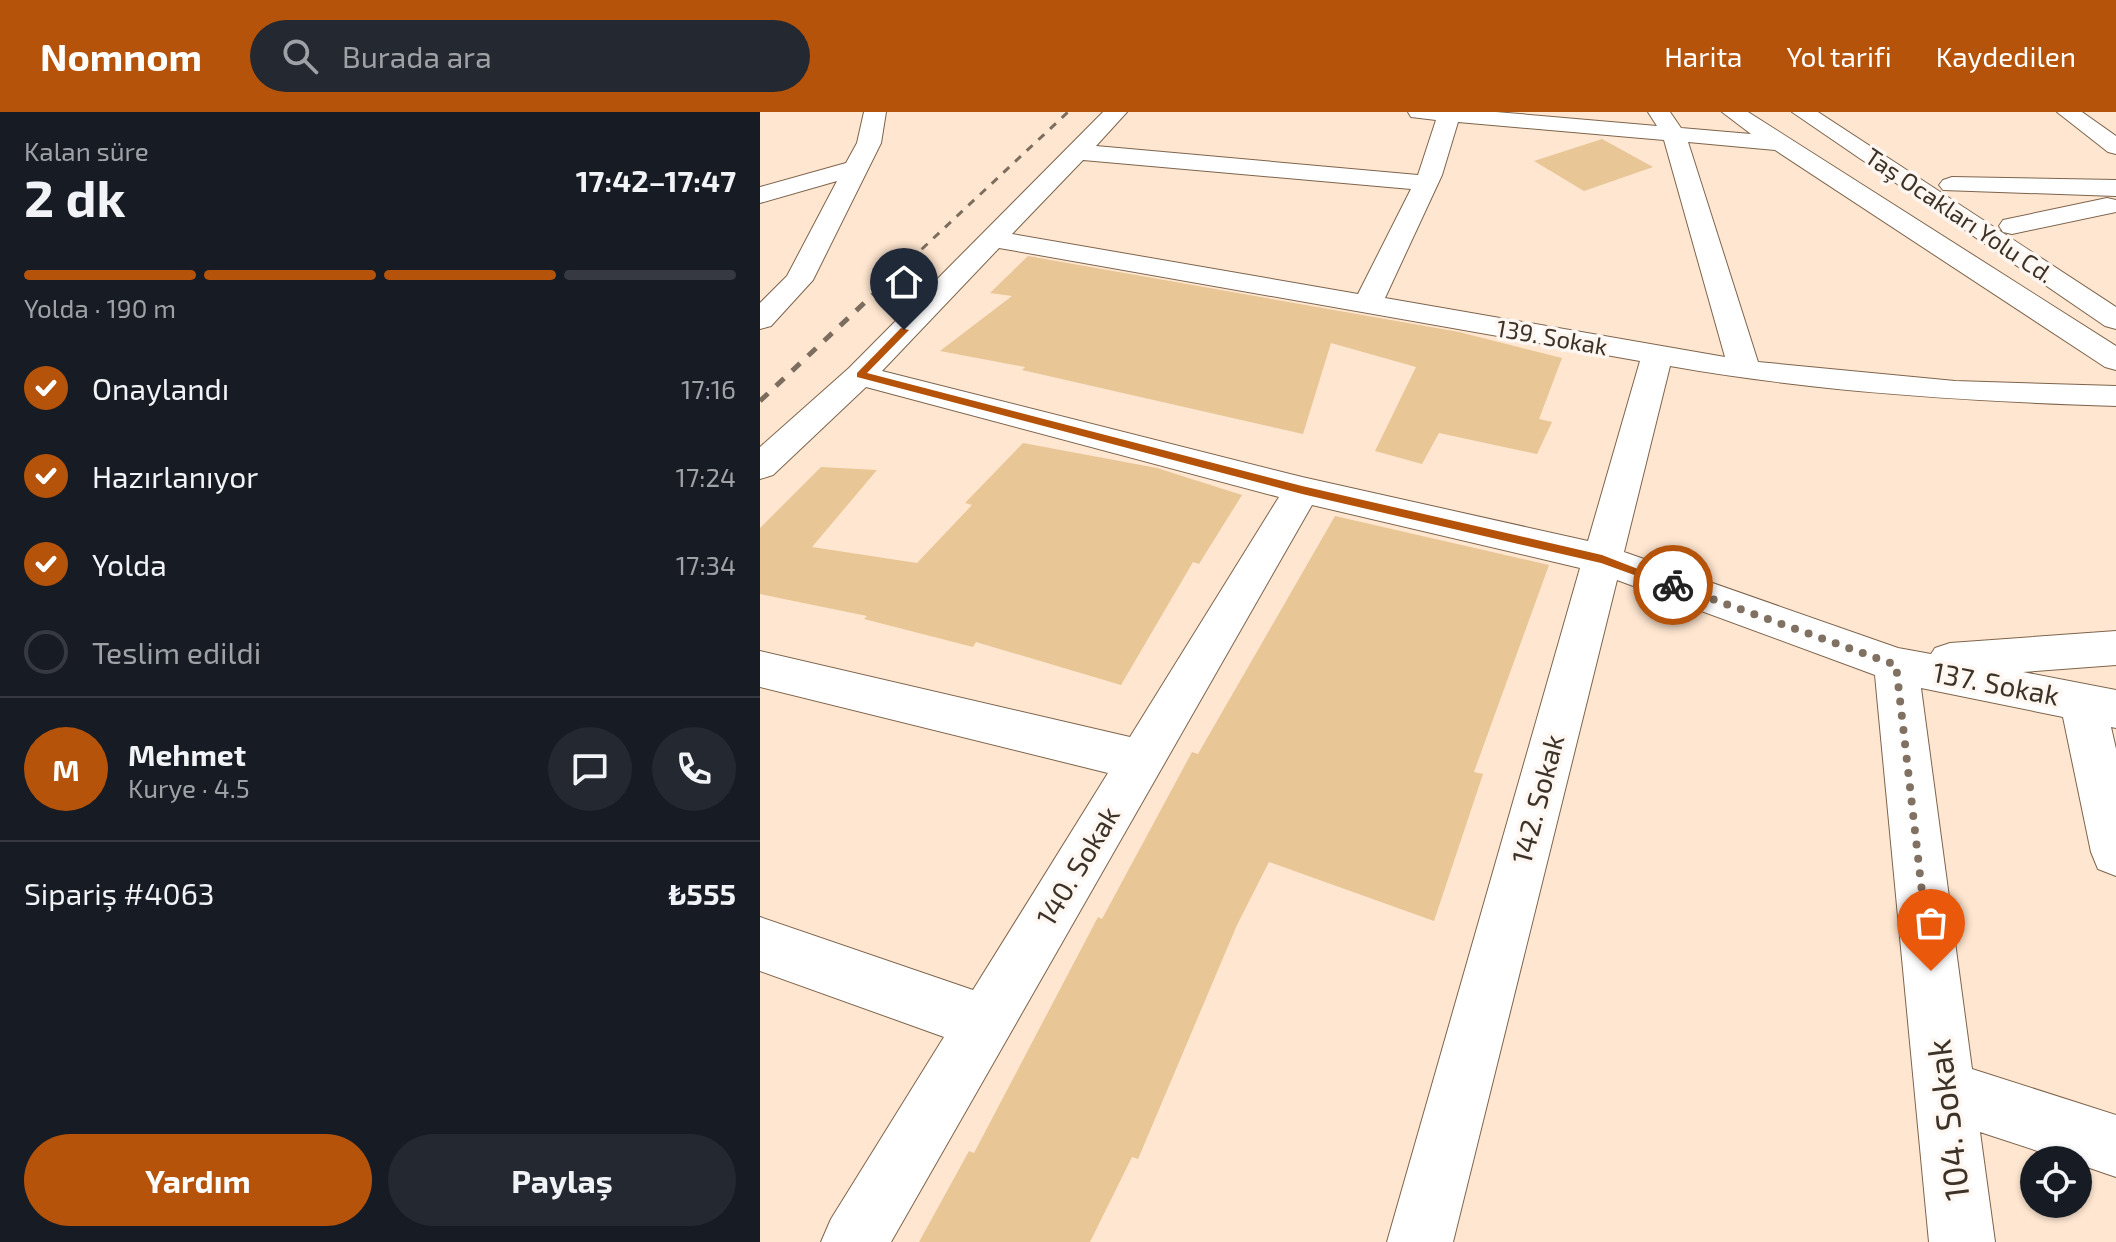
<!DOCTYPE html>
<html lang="tr">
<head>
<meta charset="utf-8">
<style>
  body { margin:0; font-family:"Exo 2",sans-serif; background:#242831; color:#f1f3f6; height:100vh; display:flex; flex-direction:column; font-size:30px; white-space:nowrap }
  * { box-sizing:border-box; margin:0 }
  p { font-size:26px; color:#9ea1a6 }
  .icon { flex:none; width:44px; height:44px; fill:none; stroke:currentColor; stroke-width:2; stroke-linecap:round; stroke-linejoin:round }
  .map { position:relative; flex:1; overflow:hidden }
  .drawer { display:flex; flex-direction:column; background:#171b24; width:760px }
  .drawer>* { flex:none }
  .buttons { position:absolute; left:1260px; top:1034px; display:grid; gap:16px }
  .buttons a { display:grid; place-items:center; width:72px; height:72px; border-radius:50%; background:#171b24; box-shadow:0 2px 6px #0004; font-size:40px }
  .pin { position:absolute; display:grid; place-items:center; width:68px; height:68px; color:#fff; margin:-82px -34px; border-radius:50% 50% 50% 0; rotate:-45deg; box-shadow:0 0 8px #0007 }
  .pin .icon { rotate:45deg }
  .courier { position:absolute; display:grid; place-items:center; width:80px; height:80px; margin:-40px; border:6px solid #b45309; border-radius:50%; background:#fff; color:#222; box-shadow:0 2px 10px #0007 }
  .head em { font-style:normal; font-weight:700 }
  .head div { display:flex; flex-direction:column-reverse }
  .head { display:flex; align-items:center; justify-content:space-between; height:136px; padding:0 24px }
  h1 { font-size:52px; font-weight:700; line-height:60px }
  .bar { display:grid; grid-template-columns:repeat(4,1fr); gap:12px 8px; align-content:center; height:96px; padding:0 24px }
  .bar i { height:10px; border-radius:6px; background:#363941 }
  .bar .selected { background:#b45309 }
  .bar p { grid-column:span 4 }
  .line { display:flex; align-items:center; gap:20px; padding:0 24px; border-top:2px solid #363941 }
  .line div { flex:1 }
  .round { display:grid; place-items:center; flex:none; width:84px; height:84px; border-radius:42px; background:#242831 }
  ol { padding:0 24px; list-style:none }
  li { display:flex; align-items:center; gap:24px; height:88px }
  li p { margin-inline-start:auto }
  li .icon { padding:8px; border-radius:50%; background:#b45309; color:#fff; stroke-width:4 }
  li:last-child { color:#9ea1a6 }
  li i { width:44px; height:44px; border:4px solid #363941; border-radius:50% }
  .action { display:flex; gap:16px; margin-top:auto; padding:16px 24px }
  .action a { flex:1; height:92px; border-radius:48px; background:#b45309; color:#fff; font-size:32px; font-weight:700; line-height:92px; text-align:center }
  .action a+a { background:#242831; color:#f1f3f6 }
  header { display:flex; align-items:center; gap:48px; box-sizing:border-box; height:112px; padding:0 40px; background:#b45309; color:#fff }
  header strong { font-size:38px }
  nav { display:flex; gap:44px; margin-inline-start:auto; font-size:28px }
  .search { width:560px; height:72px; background:#242831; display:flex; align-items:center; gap:20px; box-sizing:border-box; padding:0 28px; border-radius:44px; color:#9ea1a6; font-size:30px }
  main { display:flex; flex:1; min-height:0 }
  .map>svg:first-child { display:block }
</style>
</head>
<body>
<header>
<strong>Nomnom</strong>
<div class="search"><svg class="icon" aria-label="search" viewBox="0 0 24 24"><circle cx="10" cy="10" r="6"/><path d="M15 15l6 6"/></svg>Burada ara</div>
<nav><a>Harita</a><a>Yol tarifi</a><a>Kaydedilen</a></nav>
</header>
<main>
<section class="drawer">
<div class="head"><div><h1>2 dk</h1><p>Kalan süre</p></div><em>17:42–17:47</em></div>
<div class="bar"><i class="selected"></i><i class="selected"></i><i class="selected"></i><i></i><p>Yolda · 190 m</p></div>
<ol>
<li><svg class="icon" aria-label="check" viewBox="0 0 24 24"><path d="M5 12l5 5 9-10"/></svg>Onaylandı<p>17:16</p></li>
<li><svg class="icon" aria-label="check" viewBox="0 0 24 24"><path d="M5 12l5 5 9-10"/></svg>Hazırlanıyor<p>17:24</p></li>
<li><svg class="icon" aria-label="check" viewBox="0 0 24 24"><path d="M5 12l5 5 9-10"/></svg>Yolda<p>17:34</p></li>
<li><i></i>Teslim edildi</li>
</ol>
<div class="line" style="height:144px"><b class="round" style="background:#b45309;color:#fff">M</b><div><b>Mehmet</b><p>Kurye · 4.5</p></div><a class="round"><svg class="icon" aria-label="chat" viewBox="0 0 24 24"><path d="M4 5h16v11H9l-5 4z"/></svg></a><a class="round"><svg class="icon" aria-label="phone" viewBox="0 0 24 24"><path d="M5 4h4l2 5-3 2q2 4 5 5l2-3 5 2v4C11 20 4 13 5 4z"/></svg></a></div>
<div class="line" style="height:104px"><div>Sipariş #4063</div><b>₺555</b></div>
<div class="action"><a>Yardım</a><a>Paylaş</a></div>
</section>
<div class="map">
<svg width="1356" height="1130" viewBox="0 0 1356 1130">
  <rect width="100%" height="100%" fill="#fee6d0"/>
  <path fill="#e8c696" d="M842 27 893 55 824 79 774 49Z
    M268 144 699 220 802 246 779 307 792 310 777 342 679 321 662 352 615 339 656 255 571 231 543 322 262 258 265 255 180 239 252 184 230 181Z
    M263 331 397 356 482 383 439 452 433 450 361 573 216 530 213 535 104 507 107 504 0 482V416L61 355 117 358 52 435 157 451 212 393 205 391Z
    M575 404 789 453 714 660 723 662 674 809 509 750 477 813 378 1047 372 1045 330 1130H159L209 1039 214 1041 338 805 342 807 432 640 438 642Z"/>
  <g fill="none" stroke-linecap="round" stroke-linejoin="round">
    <defs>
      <path id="minor" d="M104 0H126L121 31 53 168 11 214 0 217V191L27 164 77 69 0 91V75L86 51 97 31Z
        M343 0H367L336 34 658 63 676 8 651 5 648 0H736L897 14 888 0H910L921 16 991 22 962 0H988L1356 234V258L1345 255 1015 38 928 30 998 250 1195 269 1356 274V294C1206 289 1058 280 910 254L864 440 1138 536 1171 542 1175 536 1190 531 1356 519V553L1263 560 1356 578V616L1351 615 1356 637V764L1338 757 1331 740 1303 605 1161 576 1212 957 1356 1003V1065L1318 1052V1048H1305L1220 1020 1235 1130H1169L1115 563 857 468 693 1130H627L820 456 552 393 131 1130H61L71 1107 184 925 0 859V805L213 878 348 661 0 575V539L370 625 519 385 106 275 13 363 0 367V335L89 256ZM698 10 904 28 965 245 625 186 682 63ZM323 48 651 77 598 182 252 122ZM239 136 880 249 828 429 542 365 122 259Z
        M1297 0H1322L1356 24V42L1348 40Z
        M1192 65 1356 68V84L1183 78 1179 73 1183 68Z
        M1347 86 1356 88V100L1252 122 1243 120 1239 114 1243 108Z"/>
      <path id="major" d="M1032 0H1058L1356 195V217L1345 214Z"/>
    </defs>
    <use href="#minor" stroke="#7e644c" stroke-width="2"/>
    <use href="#major" stroke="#7e644c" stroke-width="2"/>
    <use href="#minor" fill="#fff" fill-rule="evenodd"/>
    <use href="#major" fill="#fff" fill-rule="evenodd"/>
    <path stroke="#7c6d5e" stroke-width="3" stroke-dasharray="8 8" stroke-linecap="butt" d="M115 181 308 0"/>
    <path stroke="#7c6d5e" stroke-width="5" stroke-dasharray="11 11" stroke-linecap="butt" d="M0 289 117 179"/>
  </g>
  <path fill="#b45309" d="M141 216 149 218 107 261 542 374 842 443 919 473 913 477 841 451 542 382 97 265V261Z"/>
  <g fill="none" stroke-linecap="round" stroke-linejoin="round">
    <path stroke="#817162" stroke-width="8" stroke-dasharray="0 14.4" d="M913 473 1136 553 1171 859"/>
  </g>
  <g text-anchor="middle" stroke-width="7" stroke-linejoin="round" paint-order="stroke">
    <g font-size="24" fill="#3d3227" stroke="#fdf6f1">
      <text transform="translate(1199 104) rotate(34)" y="8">Taş Ocakları Yolu Cd.</text>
      <text transform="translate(792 226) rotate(10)" y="8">139. Sokak</text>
    </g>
    <g font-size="28" fill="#3d3227" stroke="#fdf6f1">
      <text transform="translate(1236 572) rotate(11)" y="10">137. Sokak</text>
      <text transform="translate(778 687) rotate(-75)" y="10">142. Sokak</text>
      <text transform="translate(318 754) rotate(-59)" y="10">140. Sokak</text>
    </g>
    <g font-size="34" fill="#3d3227" stroke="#fdf6f1">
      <text transform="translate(1188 1008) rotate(-97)" y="12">104. Sokak</text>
    </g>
  </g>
</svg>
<div class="buttons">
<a><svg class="icon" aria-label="locate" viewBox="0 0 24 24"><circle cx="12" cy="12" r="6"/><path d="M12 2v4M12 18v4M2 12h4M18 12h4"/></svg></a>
</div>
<div class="pin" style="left:1171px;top:859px;background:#ea580c"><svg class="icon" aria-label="bag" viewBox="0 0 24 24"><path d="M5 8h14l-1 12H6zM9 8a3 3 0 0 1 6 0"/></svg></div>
<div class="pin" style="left:144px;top:218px;background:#1f2937"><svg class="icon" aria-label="home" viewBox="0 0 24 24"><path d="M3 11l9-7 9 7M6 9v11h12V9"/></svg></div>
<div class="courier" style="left:913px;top:473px"><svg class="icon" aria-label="bike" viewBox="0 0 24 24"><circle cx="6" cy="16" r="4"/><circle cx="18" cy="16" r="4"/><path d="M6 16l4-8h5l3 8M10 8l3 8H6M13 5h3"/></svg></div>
</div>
</main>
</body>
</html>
